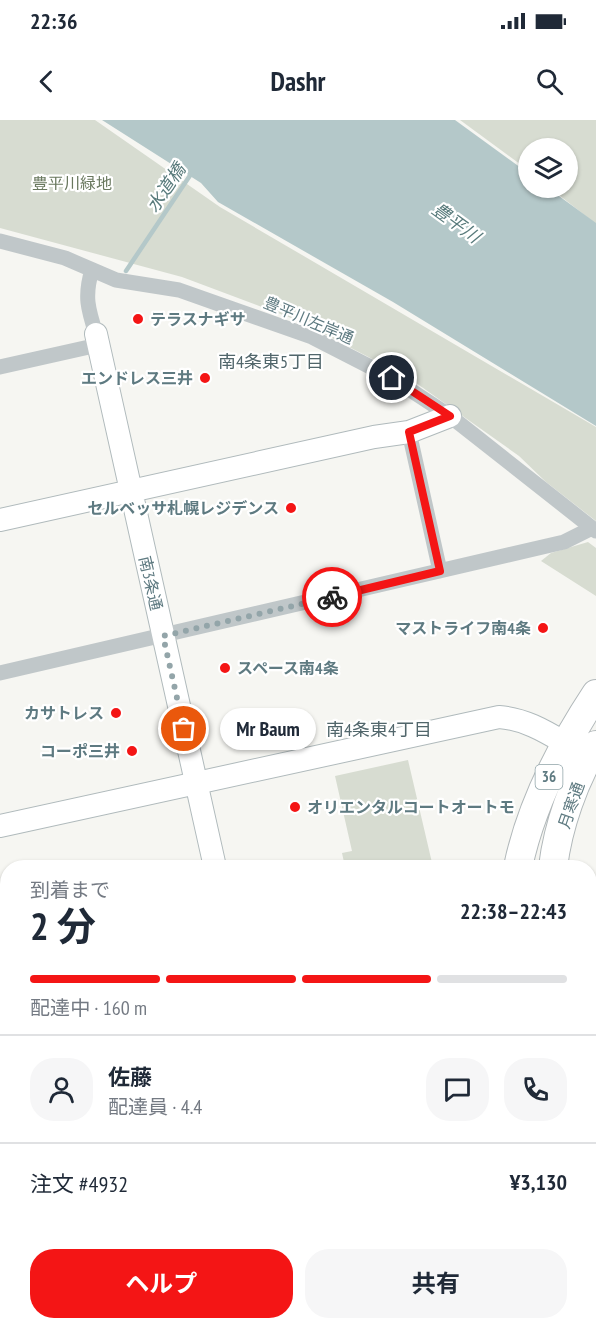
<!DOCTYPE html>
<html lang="ja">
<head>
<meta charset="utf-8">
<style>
  body { margin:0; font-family:"PT Sans Narrow","Noto Sans JP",sans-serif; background:#f6f6f7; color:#1f2937; height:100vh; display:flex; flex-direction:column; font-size:22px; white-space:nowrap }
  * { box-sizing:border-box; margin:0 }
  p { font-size:20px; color:#747a83 }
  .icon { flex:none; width:33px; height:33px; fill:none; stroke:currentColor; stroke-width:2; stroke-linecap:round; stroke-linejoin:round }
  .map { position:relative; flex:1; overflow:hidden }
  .details { position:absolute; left:0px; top:740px; width:597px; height:470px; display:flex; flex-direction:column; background:#fff; border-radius:24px 24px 0 0; box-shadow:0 2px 4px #0004 }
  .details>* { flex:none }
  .controls { position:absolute; left:518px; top:18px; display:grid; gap:12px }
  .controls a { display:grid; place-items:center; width:60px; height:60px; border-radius:50%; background:#fff; box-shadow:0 2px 4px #0004; font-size:30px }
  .pin { position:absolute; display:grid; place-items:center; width:51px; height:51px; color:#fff; margin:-26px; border:3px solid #fff; border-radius:50%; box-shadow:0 2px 6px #0007 }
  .courier { position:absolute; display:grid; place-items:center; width:60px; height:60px; margin:-30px; border:4px solid #f41515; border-radius:50%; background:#fff; color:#222; box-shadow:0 2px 8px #0007 }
  .bubble { position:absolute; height:42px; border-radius:21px; background:#fff; box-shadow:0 2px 4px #0004; font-size:20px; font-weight:700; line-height:42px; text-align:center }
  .summary em { font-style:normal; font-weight:700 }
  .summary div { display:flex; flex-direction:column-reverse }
  .summary { display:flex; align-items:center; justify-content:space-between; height:102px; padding:0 30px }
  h1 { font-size:39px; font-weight:700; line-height:45px }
  .bar { display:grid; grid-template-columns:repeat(4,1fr); gap:9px 6px; align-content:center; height:72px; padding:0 30px }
  .bar i { height:8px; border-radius:4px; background:#e0e1e3 }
  .bar .selected { background:#f41515 }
  .bar p { grid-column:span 4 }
  .line { display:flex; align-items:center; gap:15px; padding:0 30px; border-top:2px solid #e0e1e3 }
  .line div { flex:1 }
  .round { display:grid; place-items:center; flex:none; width:63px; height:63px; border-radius:24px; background:#f6f6f7 }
  .button { display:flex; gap:12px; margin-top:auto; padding:12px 30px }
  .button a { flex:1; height:69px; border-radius:24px; background:#f41515; color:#fff; font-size:24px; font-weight:700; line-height:69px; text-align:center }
  .button a+a { background:#f6f6f7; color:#1f2937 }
  .status { display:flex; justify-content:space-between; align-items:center; height:42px; padding:0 30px; background:#fff; direction:ltr }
  .status svg { height:16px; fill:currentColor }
  header { display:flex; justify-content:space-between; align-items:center; height:78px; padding:0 30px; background:#fff; font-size:27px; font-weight:700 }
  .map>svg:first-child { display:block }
</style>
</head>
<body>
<div class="status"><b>22:36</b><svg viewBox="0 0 49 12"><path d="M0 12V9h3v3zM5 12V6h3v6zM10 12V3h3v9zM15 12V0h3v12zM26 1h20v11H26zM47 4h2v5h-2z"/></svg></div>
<header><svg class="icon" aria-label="back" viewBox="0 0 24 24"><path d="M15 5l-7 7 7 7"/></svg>Dashr<svg class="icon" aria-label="search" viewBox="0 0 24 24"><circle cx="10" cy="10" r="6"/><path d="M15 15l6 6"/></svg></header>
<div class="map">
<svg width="596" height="1208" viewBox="0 0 596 1208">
  <rect width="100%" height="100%" fill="#f6f6f2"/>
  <path fill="#d7dcd1" d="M0 0H95L220 87 596 307V401L546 362 519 336 409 258 299 201 182 157 0 108Z
    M460 0H596V104L550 68H567V28H528V50Z
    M588 422 596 428V476L541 441 551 433Z
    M408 640 433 747H345L342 733 352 731 335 656Z"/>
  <path fill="#b4c8c9" d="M102 0H455L528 53V68H548L596 103V306L393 182 218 82 201 63Z"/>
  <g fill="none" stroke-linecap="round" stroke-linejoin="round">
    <path stroke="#b4c8c9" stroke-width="4.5" d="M126 151 193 51"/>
    <defs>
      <path id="secondary" d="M96 214 215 747
        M0 400 374 317 409 312 450 296
        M0 706 499 597C524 599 543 610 565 623
        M590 882 596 881
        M0 1013 8 1011
        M0 1165 8 1198
        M590 1188 596 1187
        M316 1202 317 1208
        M500 1208 529 1202"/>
      <path id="highway" d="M518 747C531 684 561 627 596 574
        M553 747C558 706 574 660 596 625
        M590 1096 596 1126
        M576 1202 577 1208"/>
    </defs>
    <use href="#secondary" stroke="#b0babc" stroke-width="24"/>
    <use href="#highway" stroke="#b1b8ba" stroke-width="30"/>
    <path stroke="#c0c7c9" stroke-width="15" d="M0 121 65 138 116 160 179 170 312 217 392 258 450 296 596 411
      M92 150C84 176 88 189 96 214
      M0 247 98 225
      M409 312 440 451
      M0 553 564 422 592 408
      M0 859 8 857
      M590 1035 596 1033"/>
    <use href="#secondary" stroke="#fff" stroke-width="22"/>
    <use href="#highway" stroke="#fff" stroke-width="28"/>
  </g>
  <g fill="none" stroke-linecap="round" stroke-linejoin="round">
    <path stroke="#93a5a9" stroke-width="6" stroke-dasharray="0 10.8" d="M184 609 163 516 332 477"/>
    <path stroke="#f41515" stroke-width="8" d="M332 477 440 451 409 312 450 296 392 258"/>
  </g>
  <g fill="#f41515" stroke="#fff" stroke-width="2">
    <circle cx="138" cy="199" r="6"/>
    <circle cx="205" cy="258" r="6"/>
    <circle cx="291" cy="388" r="6"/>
    <circle cx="543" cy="508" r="6"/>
    <circle cx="225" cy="548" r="6"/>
    <circle cx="116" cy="593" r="6"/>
    <circle cx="132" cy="631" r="6"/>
    <circle cx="295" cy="687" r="6"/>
  </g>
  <g text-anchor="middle" stroke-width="4.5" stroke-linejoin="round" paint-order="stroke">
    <rect fill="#fff" stroke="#8ea2a7" stroke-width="1.5" x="535.5" y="645" width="27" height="24" rx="4.5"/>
    <g font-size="15" font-weight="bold" fill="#5e7a81">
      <text x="549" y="662">36</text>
    </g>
    <g font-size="16" fill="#69785e" stroke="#fff">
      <text x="72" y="69">豊平川緑地</text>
    </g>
    <g font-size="16" font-weight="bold" fill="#5e7a81" stroke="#fff" text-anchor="end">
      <text x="150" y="205" text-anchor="start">テラスナギサ</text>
      <text x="193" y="264">エンドレス三井</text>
      <text x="279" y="394">セルベッサ札幌レジデンス</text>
      <text x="531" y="514">マストライフ南4条</text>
      <text x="237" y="554" text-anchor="start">スペース南4条</text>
      <text x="104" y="599">カサトレス</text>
      <text x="120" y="637">コーポ三井</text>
      <text x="307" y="693" text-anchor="start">オリエンタルコートオートモ</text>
    </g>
    <g font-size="16" fill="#5e7a81" stroke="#fff">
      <text transform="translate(309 200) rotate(23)" y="6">豊平川左岸通</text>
      <text transform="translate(151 463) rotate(77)" y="6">南3条通</text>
      <text transform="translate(571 685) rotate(-71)" y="6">月寒通</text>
    </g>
    <g font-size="18" font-style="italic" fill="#597b7c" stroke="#fff">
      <text transform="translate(166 68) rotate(-56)" y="6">水道橋</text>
      <text transform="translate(456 103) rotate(36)" y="6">豊平川</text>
    </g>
    <g font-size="18" fill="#51666b" stroke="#fff">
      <text x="271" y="248">南4条東5丁目</text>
      <text x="379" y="616">南4条東4丁目</text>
    </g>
  </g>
</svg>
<div class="controls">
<a><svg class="icon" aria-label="layers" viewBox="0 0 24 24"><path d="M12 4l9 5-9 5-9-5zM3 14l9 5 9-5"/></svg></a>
</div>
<div class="pin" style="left:184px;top:609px;background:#ea580c"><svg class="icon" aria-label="bag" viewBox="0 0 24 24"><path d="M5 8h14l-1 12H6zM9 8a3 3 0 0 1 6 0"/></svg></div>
<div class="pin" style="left:392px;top:258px;background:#1f2937"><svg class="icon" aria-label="home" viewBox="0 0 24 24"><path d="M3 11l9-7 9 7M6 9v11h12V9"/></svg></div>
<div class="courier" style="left:332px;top:477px"><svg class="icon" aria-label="bike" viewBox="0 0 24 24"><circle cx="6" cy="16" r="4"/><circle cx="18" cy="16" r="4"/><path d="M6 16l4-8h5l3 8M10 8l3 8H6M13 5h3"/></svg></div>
<div class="bubble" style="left:220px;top:588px;width:96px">Mr Baum</div>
<section class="details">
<div class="summary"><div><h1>2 分</h1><p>到着まで</p></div><em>22:38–22:43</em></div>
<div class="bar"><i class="selected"></i><i class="selected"></i><i class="selected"></i><i></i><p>配達中 · 160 m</p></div>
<div class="line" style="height:108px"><a class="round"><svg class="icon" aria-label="person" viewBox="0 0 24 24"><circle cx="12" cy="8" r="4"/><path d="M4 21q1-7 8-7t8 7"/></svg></a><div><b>佐藤</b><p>配達員 · 4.4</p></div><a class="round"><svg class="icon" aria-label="chat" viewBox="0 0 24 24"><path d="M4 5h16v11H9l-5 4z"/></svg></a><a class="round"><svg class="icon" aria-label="phone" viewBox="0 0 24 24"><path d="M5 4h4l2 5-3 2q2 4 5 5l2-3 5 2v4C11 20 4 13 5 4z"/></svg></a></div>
<div class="line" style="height:78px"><div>注文 #4932</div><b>¥3,130</b></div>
<div class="button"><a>ヘルプ</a><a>共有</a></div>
</section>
</div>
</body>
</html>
